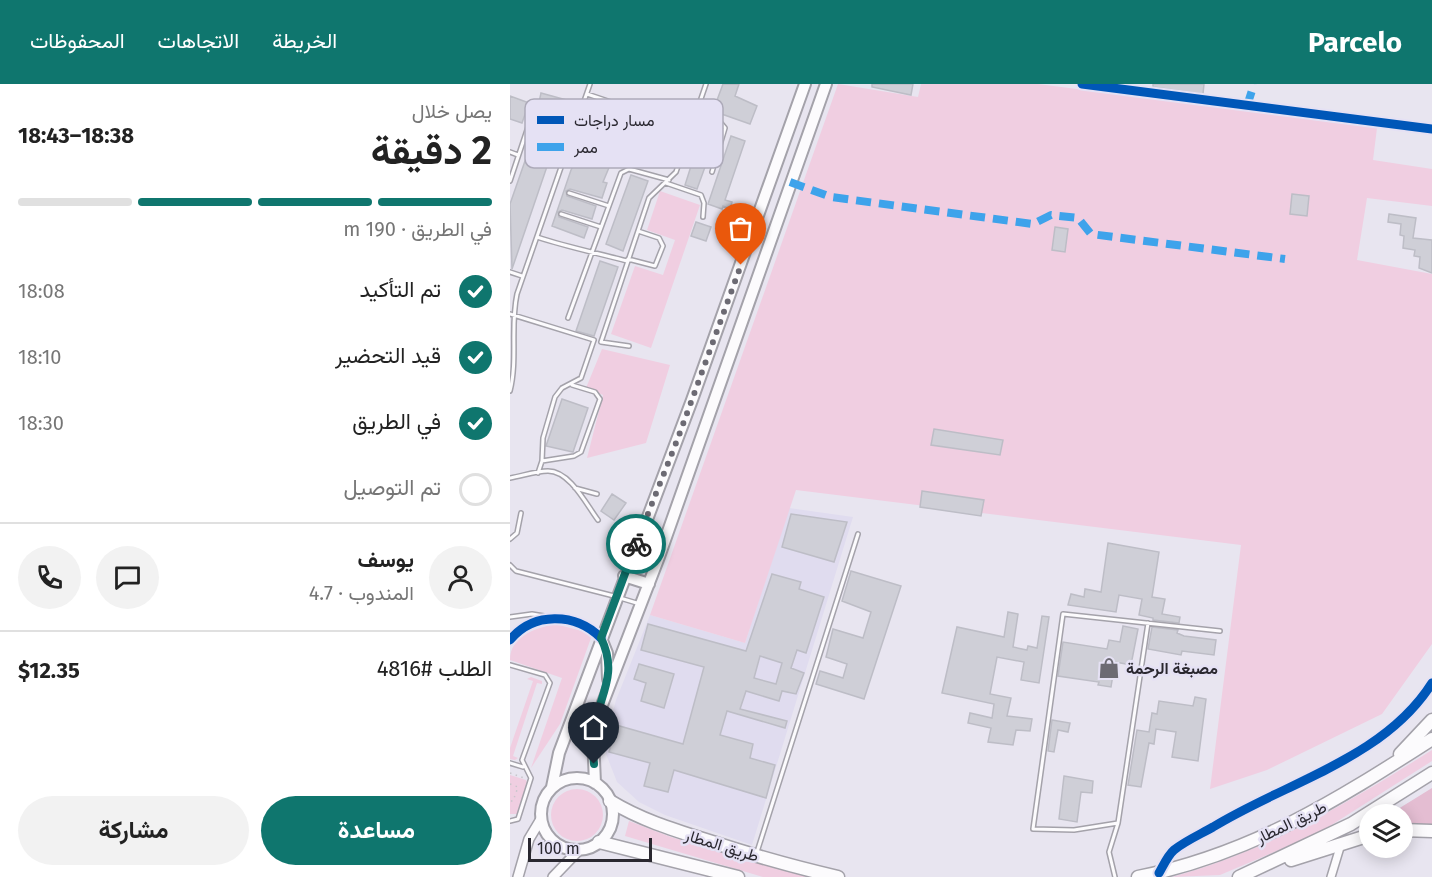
<!DOCTYPE html>
<html lang="ar">
<head>
<meta charset="utf-8">
<style>
  body { margin:0; font-family:"Fira Sans",Vazirmatn,sans-serif; background:#f2f2f2; color:#222; direction:rtl; height:100vh; display:flex; flex-direction:column; font-size:22px; white-space:nowrap }
  * { box-sizing:border-box; margin:0 }
  p { font-size:20px; color:#767676 }
  .icon { flex:none; width:33px; height:33px; fill:none; stroke:currentColor; stroke-width:2; stroke-linecap:round; stroke-linejoin:round }
  .map { position:relative; flex:1; overflow:hidden; direction:ltr }
  .details { display:flex; flex-direction:column; background:#fff; width:510px }
  .details>* { flex:none }
  .fabs { position:absolute; left:849px; top:720px; display:grid; gap:12px }
  .fabs a { display:grid; place-items:center; width:54px; height:54px; border-radius:50%; background:#fff; box-shadow:0 3px 15px #0003; font-size:30px }
  .scale { position:absolute; left:18px; bottom:15px; width:124px; box-sizing:border-box; padding-left:6px; border:3px solid #2a2830; border-top:0; font-size:16px; line-height:21px; white-space:nowrap; color:#2a2830; -webkit-text-stroke:4px #e5e1f4; paint-order:stroke }
  .pin { position:absolute; display:grid; place-items:center; width:51px; height:51px; color:#fff; margin:-62px -26px; border-radius:50% 50% 50% 0; rotate:-45deg; box-shadow:0 0 6px #0007 }
  .pin .icon { rotate:45deg }
  .courier { position:absolute; display:grid; place-items:center; width:60px; height:60px; margin:-30px; border:4px solid #0f766e; border-radius:50%; background:#fff; color:#222; box-shadow:0 2px 8px #0007 }
  .overview em { font-style:normal; font-weight:700 }
  .overview div { display:flex; flex-direction:column-reverse }
  .overview { display:flex; align-items:center; justify-content:space-between; height:102px; padding:0 18px }
  h1 { font-size:39px; font-weight:700; line-height:45px }
  .bar { display:grid; grid-template-columns:repeat(4,1fr); gap:9px 6px; align-content:center; height:72px; padding:0 18px }
  .bar i { height:8px; border-radius:4px; background:#e0e0e0 }
  .bar .current { background:#0f766e }
  .bar p { grid-column:span 4 }
  .line { display:flex; align-items:center; gap:15px; padding:0 18px; border-top:2px solid #e0e0e0 }
  .line div { flex:1 }
  .round { display:grid; place-items:center; flex:none; width:63px; height:63px; border-radius:32px; background:#f2f2f2 }
  ol { padding:0 18px; list-style:none }
  li { display:flex; align-items:center; gap:18px; height:66px }
  li p { margin-inline-start:auto }
  li .icon { padding:6px; border-radius:50%; background:#0f766e; color:#fff; stroke-width:4 }
  li:last-child { color:#767676 }
  li i { width:33px; height:33px; border:3px solid #e0e0e0; border-radius:50% }
  .button { display:flex; gap:12px; margin-top:auto; padding:12px 18px }
  .button a { flex:1; height:69px; border-radius:36px; background:#0f766e; color:#fff; font-size:24px; font-weight:700; line-height:69px; text-align:center }
  .button a+a { background:#f2f2f2; color:#222 }
  header { display:flex; align-items:center; gap:36px; box-sizing:border-box; height:84px; padding:0 30px; background:#0f766e; color:#fff }
  header strong { font-size:28px }
  nav { display:flex; gap:33px; margin-inline-start:auto; font-size:21px }
  main { display:flex; flex:1; min-height:0 }
  .map>svg:first-child { display:block }
</style>
</head>
<body>
<header>
<strong>Parcelo</strong>
<nav><a>الخريطة</a><a>الاتجاهات</a><a>المحفوظات</a></nav>
</header>
<main>
<div class="map">
<svg width="922" height="793" viewBox="0 0 922 793">
  <rect width="100%" height="100%" fill="#e8e5f0"/>
  <path fill="#e0dcef" d="M279 424 343 433 242 761 155 731 129 718 107 698 96 670V653L106 616 140 531 235 559Z"/>
  <path fill="#f0cee1" d="M328 0 408 13 411 0H528L867 44 863 76 922 85V122L857 114 847 176 922 190V560L872 630 757 686 700 705 731 461 286 406 235 559 140 531Z
    M150 107 190 121 141 264 101 250 125 182 153 191 165 156 137 146Z
    M92 265 160 281 136 359 77 374 93 311 76 304Z
    M45 540 76 548 81 554 50 640 21 684 52 594 0 576C0 552 26 544 45 540Z
    M21 593 32 597V600L27 599 3 672 8 674 5 676 0 675V664L23 597 17 595Z
    M922 666V677L809 749 710 791 662 793C757 767 840 718 922 666Z
    M0 691 16 696 17 699 7 730H0Z
    M41 731a26 26 0 1 1 52 0a26 26 0 1 1-52 0Z
    M119 737 161 753 297 793H253L115 752Z"/>
  <path fill="#e4bdd2" d="M922 704V741H893L892 730H880Z"/>
  <path fill="#cfcfd7" stroke="#bdbdc6" stroke-width="1.5" fill-rule="evenodd" d="M213 0H229L225 12 247 22 240 40 203 27Z
    M362 0H403L401 11 362 3Z
    M643 0H694L693 10 643 3Z
    M31 9 64 18 61 31 28 23Z
    M0 12 19 19 12 39 0 35Z
    M86 19 115 30 105 61 108 62 93 98 97 99 92 114 60 105 56 107 57 112 86 122 82 135 52 126 48 128 49 133 78 143 74 154 42 142 61 86 67 75H69L79 49 74 47Z
    M221 52 235 57 215 116 222 118 220 125 213 122 212 125 198 120Z
    M23 54 44 62 2 185 0 120Z
    M182 79 195 83 187 105 175 101Z
    M121 91 138 97 113 167 96 160Z
    M782 110 799 112 797 132 780 130Z
    M879 130 906 134 903 154 922 156V189L909 184 910 173 904 172 905 166 893 164 894 152 890 151 891 140 878 138Z
    M186 138 201 143 196 157 181 152Z
    M545 143 558 145 555 168 542 166Z
    M90 177 108 183 84 252 66 247Z
    M52 315 78 324 63 368 36 362Z
    M424 345 493 356 490 371 421 361Z
    M412 407 474 416 471 432 410 423Z
    M102 410 116 419 104 436 91 427Z
    M281 430 337 438 324 478 272 463Z
    M598 459 649 468 642 513 655 515 652 530 670 533 669 539 643 536V534L629 531 632 515 609 511 606 528 558 521 561 510 574 513 575 505 591 508Z
    M341 487 391 502 354 615 306 600 310 587 333 594 337 580 316 573 323 545 353 554 361 528 332 517Z
    M262 490 291 498 289 505 314 513 296 569 287 566 281 584 294 589 286 610 272 607 269 617 236 607 230 625 277 637 275 644 217 627 210 651 243 660 240 674 265 681 256 714 164 686 158 708 134 702 140 679 99 668 106 641 173 660 194 583 131 566 138 540 236 567ZM250 572 272 579 266 600 244 594Z
    M498 528 508 530 503 563 517 566 518 562 527 564 532 532 539 533 529 599 511 596 514 578 487 573 480 610 501 614 497 632 522 635 520 647 506 646 503 661 478 658 481 644 458 639 460 629 482 634 484 620 432 609 447 543 494 553Z
    M613 542 628 545 621 581 605 578 601 603 588 601 589 598 548 592 553 558 597 565 599 556 610 558Z
    M642 543 668 546 667 549 674 552 706 556 704 571 672 567 671 571 638 565Z
    M129 580 164 590 154 624 131 617 136 599 124 595Z
    M685 613 696 615 688 677 662 673 666 648 646 645 644 660 639 659 631 703 618 701 627 646 639 648 642 629 647 630 649 617 683 622Z
    M542 636 560 639 558 648 548 646 544 668 538 667Z
    M554 692 583 697 582 709 571 708 567 738 549 735Z"/>
  <g fill="none" stroke-linecap="round" stroke-linejoin="round">
    <defs>
      <path id="lane" d="M77 10 181 45
        M185 31 210 38 215 44 202 88
        M121 57 130 28
        M0 68 8 71
        M0 97 19 40 29 37 64 48
        M156 99 191 111 194 119 193 133
        M59 109 99 122
        M51 130 91 143
        M27 153C57 163 87 169 117 177
        M118 175 145 182 153 162 149 154 128 147
        M0 188 12 192
        M0 230 84 256
        M58 234 111 89 119 85 159 96
        M91 258 139 114 166 88 196 0
        M91 258 119 262
        M0 307C8 275 0 242 7 210L80 0
        M32 377 64 372 71 368 90 315 85 308 62 301
        M28 389 32 377 33 354 45 313 52 304 71 294 84 256
        M0 394C12 392 26 387 38 387 60 387 76 420 88 436
        M65 404 87 410
        M0 455 7 449 11 429
        M0 481 6 487 104 512
        M110 514 130 520
        M0 533 22 530 40 533
        M0 581 35 591 40 599 12 676 21 694 8 735 0 737
        M0 679 13 683
        M608 739 638 539
        M247 768 348 450
        M605 793 599 768 608 739 564 746 523 745 553 530 710 547"/>
      <path id="street" d="M572 0 922 45
        M0 556C23 528 65 528 91 554
        M650 787C654 781 657 772 662 767 671 758 690 751 702 744 775 699 873 675 922 599
        M821 793 831 760"/>
      <path id="secondary" d="M8 793 19 755 31 735
        M43 793 69 766"/>
      <path id="primary" d="M123 469 135 474 149 473
        M114 492 139 500
        M91 554 97 569 98 595
        M31 730a36 36 0 1 1 72 0a36 36 0 1 1-72 0Z
        M85 699 83 652 87 634 149 473 316 0
        M42 703 49 669 182 316 295 0"/>
      <path id="highway" d="M890 670 922 636
        M100 717C131 736 164 746 199 757 242 771 284 783 328 793
        M892 746 922 747
        M89 758 228 793
        M781 776 860 751
        M628 793C741 770 826 717 922 655
        M729 793 841 740 922 689"/>
    </defs>
    <use href="#lane" stroke="#a4a2aa" stroke-width="6"/>
    <use href="#street" stroke="#a4a2aa" stroke-width="10"/>
    <use href="#secondary" stroke="#a4a2aa" stroke-width="12"/>
    <use href="#primary" stroke="#a4a2aa" stroke-width="14"/>
    <use href="#highway" stroke="#a4a2aa" stroke-width="15"/>
    <path stroke="#c8c6cb" stroke-width="1.5" stroke-dasharray="1.5 4.5" stroke-linecap="butt" d="M0 689 14 694
      M0 700 8 703 3 717H0"/>
    <use href="#lane" stroke="#fcfbfd" stroke-width="3"/>
    <use href="#street" stroke="#fcfbfd" stroke-width="7"/>
    <use href="#secondary" stroke="#fcfbfd" stroke-width="9"/>
    <use href="#primary" stroke="#fcfbfd" stroke-width="10"/>
    <use href="#highway" stroke="#fcfbfd" stroke-width="12"/>
    <path stroke="#3ea3eb" stroke-width="8" stroke-dasharray="15 8" stroke-linecap="butt" d="M737 22 744 0
      M280 98 321 113 523 140 541 131 568 134 581 150 775 175"/>
    <defs>
      <path id="cycleway" d="M572 0 922 45
        M0 556C23 528 65 528 91 554
        M649 789C653 782 658 771 664 766 675 757 691 750 703 743 776 698 874 675 922 599"/>
    </defs>
    <use href="#cycleway" stroke="#e5e1f4" stroke-width="13"/>
    <use href="#cycleway" stroke="#0057b8" stroke-width="9"/>
  </g>
  <g fill="none" stroke-linecap="round" stroke-linejoin="round">
    <path stroke="#6c6a73" stroke-width="6" stroke-dasharray="0 10.8" d="M126 460 168 354 231 181"/>
    <path stroke="#0f766e" stroke-width="8" d="M84 680C83 668 81 655 84 643 91 609 108 589 91 554L126 460"/>
  </g>
  <defs>
    <symbol id="shop-bare" viewBox="-9 -9 18 18"><path d="M-5-2.5h2.3a2.7 3.5 0 0 1 5.4 0H5L5.5 6h-11ZM-1.5-2.5h3a1.5 2.3 0 0 0-3 0Z" fill="#6c6a73" stroke="#e5e1f4" stroke-width="2.5" paint-order="stroke"/></symbol>
  </defs>
  <g fill-rule="evenodd">
    <use href="#shop-bare" x="584" y="569" width="30" height="30"/>
  </g>
  <g text-anchor="middle" stroke-width="5" stroke-linejoin="round" paint-order="stroke">
    <g font-size="16" font-weight="bold" fill="#2a2830" stroke="#e5e1f4" text-anchor="start">
      <text x="616" y="590">مصبغة الرحمة</text>
    </g>
    <g font-size="16" fill="#2a2830" stroke="#e5e1f4">
      <text transform="translate(781 738) rotate(-26)" y="6">طريق المطار</text>
      <text transform="translate(212 761) rotate(17)" y="6">طريق المطار</text>
    </g>
  </g>
  <rect x="15" y="15" width="198" height="69" rx="9" fill="#e5e1f4" stroke="#adaab9" stroke-width="1.5"/>
  <rect x="27" y="32" width="27" height="8" fill="#0057b8"/>
  <rect x="27" y="59" width="27" height="8" fill="#3ea3eb"/>
  <g font-size="16" fill="#2a2830">
    <text x="64" y="42">مسار دراجات</text>
    <text x="64" y="69">ممر</text>
  </g>
</svg>
<div class="fabs">
<a><svg class="icon" aria-label="layers" viewBox="0 0 24 24"><path d="M12 4l9 5-9 5-9-5zM3 14l9 5 9-5"/></svg></a>
</div>
<div class="scale">100 m</div>
<div class="pin" style="left:231px;top:181px;background:#ea580c"><svg class="icon" aria-label="bag" viewBox="0 0 24 24"><path d="M5 8h14l-1 12H6zM9 8a3 3 0 0 1 6 0"/></svg></div>
<div class="pin" style="left:84px;top:680px;background:#1f2937"><svg class="icon" aria-label="home" viewBox="0 0 24 24"><path d="M3 11l9-7 9 7M6 9v11h12V9"/></svg></div>
<div class="courier" style="left:126px;top:460px"><svg class="icon" aria-label="bike" viewBox="0 0 24 24"><circle cx="6" cy="16" r="4"/><circle cx="18" cy="16" r="4"/><path d="M6 16l4-8h5l3 8M10 8l3 8H6M13 5h3"/></svg></div>
</div>
<section class="details">
<div class="overview"><div><h1>2 دقيقة</h1><p>يصل خلال</p></div><em>18:38–18:43</em></div>
<div class="bar"><i class="current"></i><i class="current"></i><i class="current"></i><i></i><p>في الطريق · 190 m</p></div>
<ol>
<li><svg class="icon" aria-label="check" viewBox="0 0 24 24"><path d="M5 12l5 5 9-10"/></svg>تم التأكيد<p>18:08</p></li>
<li><svg class="icon" aria-label="check" viewBox="0 0 24 24"><path d="M5 12l5 5 9-10"/></svg>قيد التحضير<p>18:10</p></li>
<li><svg class="icon" aria-label="check" viewBox="0 0 24 24"><path d="M5 12l5 5 9-10"/></svg>في الطريق<p>18:30</p></li>
<li><i></i>تم التوصيل</li>
</ol>
<div class="line" style="height:108px"><a class="round"><svg class="icon" aria-label="person" viewBox="0 0 24 24"><circle cx="12" cy="8" r="4"/><path d="M4 21q1-7 8-7t8 7"/></svg></a><div><b>يوسف</b><p>المندوب · 4.7</p></div><a class="round"><svg class="icon" aria-label="chat" viewBox="0 0 24 24"><path d="M4 5h16v11H9l-5 4z"/></svg></a><a class="round"><svg class="icon" aria-label="phone" viewBox="0 0 24 24"><path d="M5 4h4l2 5-3 2q2 4 5 5l2-3 5 2v4C11 20 4 13 5 4z"/></svg></a></div>
<div class="line" style="height:78px"><div>الطلب #4816</div><b>$12.35</b></div>
<div class="button"><a>مساعدة</a><a>مشاركة</a></div>
</section>
</main>
</body>
</html>
